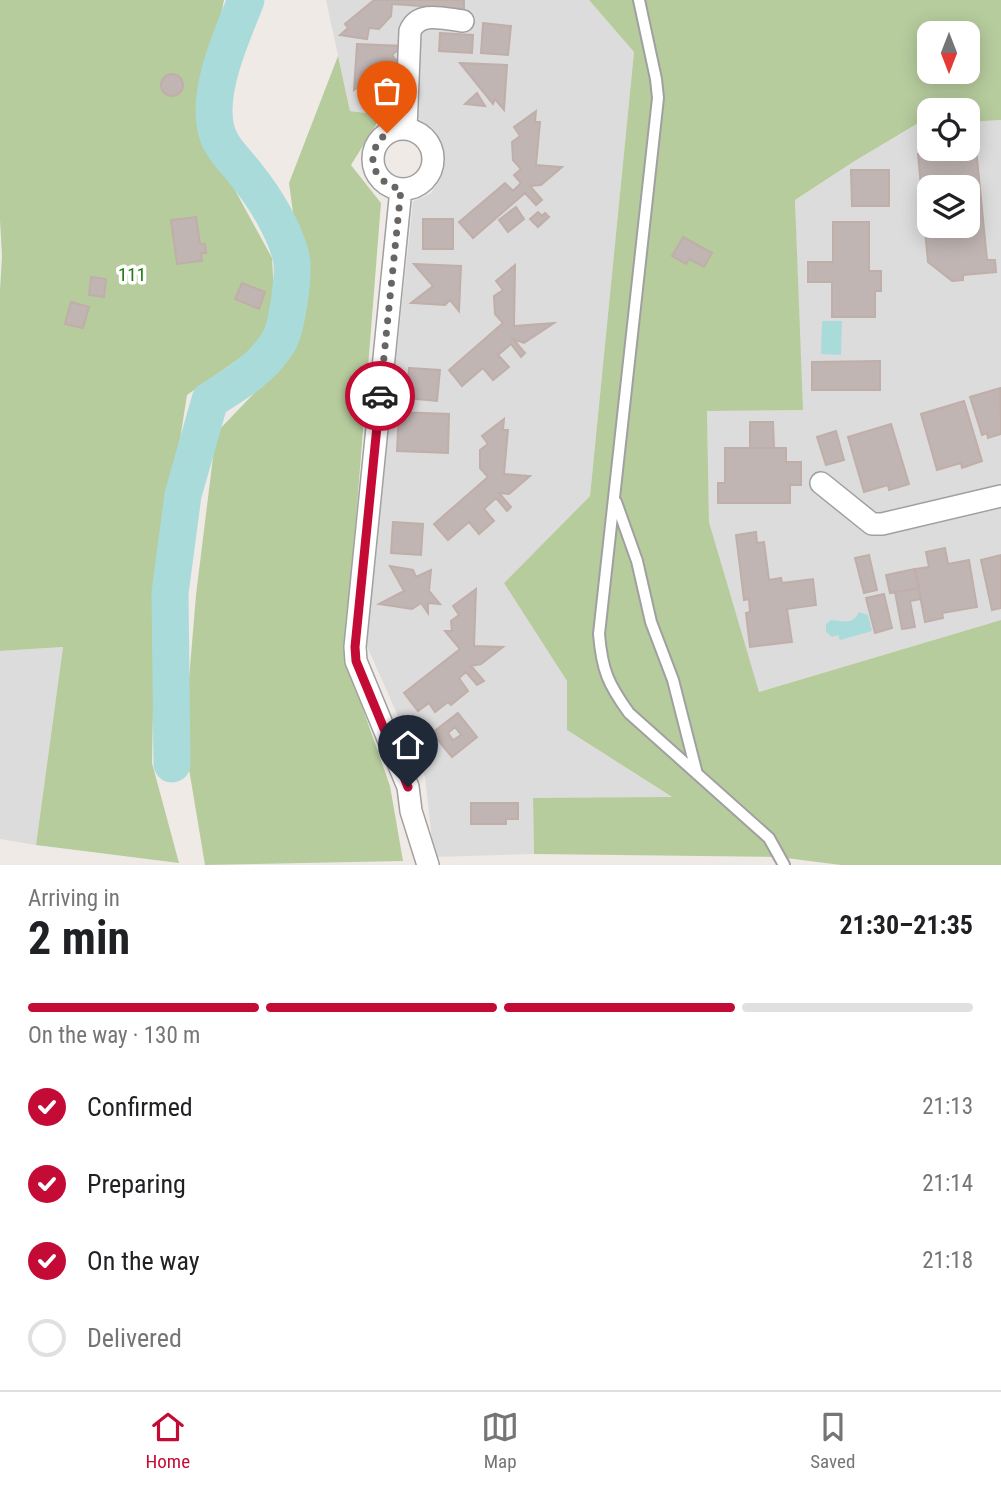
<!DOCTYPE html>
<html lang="en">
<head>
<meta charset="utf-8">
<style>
  body { margin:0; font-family:"Roboto Condensed",sans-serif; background:#f6f6f6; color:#202124; height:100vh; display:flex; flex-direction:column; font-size:26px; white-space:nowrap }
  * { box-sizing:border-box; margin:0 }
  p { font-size:23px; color:#757577 }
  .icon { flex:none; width:38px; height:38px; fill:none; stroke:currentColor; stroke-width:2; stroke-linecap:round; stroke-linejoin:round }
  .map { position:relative; height:865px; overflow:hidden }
  .side { display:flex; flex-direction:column; background:#fff; flex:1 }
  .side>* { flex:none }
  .needle { width:46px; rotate:180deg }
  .tools { position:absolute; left:917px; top:21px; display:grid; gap:14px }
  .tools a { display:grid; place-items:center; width:63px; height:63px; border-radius:14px; background:#fff; box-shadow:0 4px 18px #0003; font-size:35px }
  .pin { position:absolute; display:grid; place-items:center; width:60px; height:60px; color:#fff; margin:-72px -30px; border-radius:50% 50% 50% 0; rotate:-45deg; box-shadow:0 0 7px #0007 }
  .pin .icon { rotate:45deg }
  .courier { position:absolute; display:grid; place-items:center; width:70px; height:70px; margin:-35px; border:5px solid #c40b36; border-radius:50%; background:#fff; color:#222; box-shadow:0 2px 9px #0007 }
  .summary em { font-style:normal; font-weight:700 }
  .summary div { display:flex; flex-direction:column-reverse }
  .summary { display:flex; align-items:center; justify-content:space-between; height:119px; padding:0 28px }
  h1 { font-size:46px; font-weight:700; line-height:52px }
  .bar { display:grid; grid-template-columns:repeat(4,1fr); gap:10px 7px; align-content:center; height:84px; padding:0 28px }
  .bar i { height:9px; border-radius:5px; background:#e0e0e0 }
  .bar .active { background:#c40b36 }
  .bar p { grid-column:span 4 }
  ol { padding:0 28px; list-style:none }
  li { display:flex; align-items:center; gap:21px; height:77px }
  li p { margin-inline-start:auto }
  li .icon { padding:7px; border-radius:50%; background:#c40b36; color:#fff; stroke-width:4 }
  li:last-child { color:#757577 }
  li i { width:38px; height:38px; border:4px solid #e0e0e0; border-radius:50% }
  .dock { display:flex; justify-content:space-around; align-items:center; height:98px; border-top:2px solid #e0e0e0; background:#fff; font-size:19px; color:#757577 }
  .dock a { display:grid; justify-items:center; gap:4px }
  .dock .active { color:#c40b36 }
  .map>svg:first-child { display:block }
</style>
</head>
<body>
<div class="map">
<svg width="1001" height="865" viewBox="0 0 1001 865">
  <rect width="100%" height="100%" fill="#efeae6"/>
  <path fill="#dddcdd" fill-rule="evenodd" d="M326 0H589L634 52 590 496 504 583 567 681V730L673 798H533L534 854 434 857 425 777 366 644 413 201 430 194 439 181 442 152 433 129 419 119 350 111Z
    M1001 120V620L758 692 709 522 707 411 802 410 795 200 853 162 918 124H929V149H968V122ZM929 187H968V226H929Z
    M63 647 36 845 0 839V651Z"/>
  <path fill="#b6cc9d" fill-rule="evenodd" d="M0 0H224L199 124 272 258 275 312 253 349 187 395 155 597 152 763 179 863 36 845 63 647 0 651V290L2 256 0 220Z
    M589 0H1001V120L968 122V110H929V124H917L853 162 795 200 803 410 707 411 709 522 759 692 1001 620V865H841L778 857 534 854 533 798 672 797 567 730V681L504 583 590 496 634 52ZM929 33H968V72H929Z
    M338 56 350 111 382 115 351 165 381 203 345 658 390 786 403 861 205 865 184 739 196 595 216 433 260 387 306 310 289 183Z"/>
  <path fill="#a9dbda" d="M822 321H842L841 355 821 354Z
    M859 612 868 615 872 631 840 640 838 635 832 637 826 632V624L831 620C844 621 853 625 859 612Z"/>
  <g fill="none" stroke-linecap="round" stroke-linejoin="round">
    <path stroke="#a9dbda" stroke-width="37" d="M172 764 170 593 183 495 210 400C236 384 263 368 279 341 287 327 295 272 291 257 285 231 265 198 248 177 235 159 218 147 215 124 209 85 232 36 246 0"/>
  </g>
  <path fill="#c0b5b3" stroke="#c0aea9" stroke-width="2" fill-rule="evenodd" d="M374 0H464V9L392 4 391 16 379 29 369 28 367 39 340 35 348 28 345 24Z
    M483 23 511 26 508 55 481 53Z
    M440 33 473 35 472 53 439 51Z
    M357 44 403 46 392 55 396 60 394 93 378 72 354 90Z
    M460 63 507 65 504 110 495 99 493 104Z
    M161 85a11 11 0 1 1 22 0a11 11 0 1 1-22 0Z
    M477 93 485 106 465 104Z
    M536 111 535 122H540L536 165 562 167 541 185 530 186 542 200 536 205 525 193 473 238 459 222 505 183 513 191 521 183 514 175 521 169 513 160 512 142 520 136 514 127Z
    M976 148 987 260H995L996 272 963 275V280L952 281 928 262 918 154ZM929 187H968V226H929Z
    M851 170H889V206H852Z
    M516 207 524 219 508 232 499 220Z
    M538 212 542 216 545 213 549 217 538 227 530 219Z
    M196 217 200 244H205L206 253H201L202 261 177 264 171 220Z
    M423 219H453V249H423Z
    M833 222H869V271H881V291H875V317H832V282H808V262H833Z
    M683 237 712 253 704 267 689 259 686 264 672 256Z
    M414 264 461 266 459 311 450 300 445 305 411 303 433 286Z
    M515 265 514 326 554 323 524 343 513 339 525 353 521 357 511 344 498 355 509 367 493 380 483 368 462 386 449 370 503 323 495 314 494 296 503 290 496 281Z
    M91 277 106 279 104 297 89 295Z
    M242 283 265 292 259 309 235 299Z
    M71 302 89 307 83 328 65 324Z
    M880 361V390H812V362Z
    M409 368 440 370 437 401 407 398Z
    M1000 388 1001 434 988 438 987 433 982 435 970 397Z
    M964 401 982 461 962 468 961 463 937 470 921 414Z
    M399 412 449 414 448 453 397 451Z
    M504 419 503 430H508L504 474 530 476 509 494 499 493 511 507 507 511 496 498 484 509 494 521 479 534 469 522 448 540 434 524 488 477 480 468V450L488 444 482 436Z
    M750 422H773L774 448H750Z
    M891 424 909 484 889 490 888 485 864 492 848 437Z
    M836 431 844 460 826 465 817 437Z
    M725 448H786V462H801V485H790V503H718V483H725Z
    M393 522 423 524 421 555 391 553Z
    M756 532 757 543 764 542 769 580 781 578 782 583 813 579 816 605 787 609 792 642 750 647 746 613 750 612 749 599 744 600 736 535Z
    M945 548 948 564 969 560 977 607 942 613 943 618 925 622 915 569 929 567 926 552Z
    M869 555 877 590 864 593 855 558Z
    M1001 555V608L992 610 981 560Z
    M390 566 413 570 416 577 431 570 429 591 440 604 428 603V613L421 603 412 609 379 604 404 591Z
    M915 569 919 588 890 593 886 575Z
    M919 588 921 599 910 601 915 627 902 629 895 592Z
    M476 589 474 646 503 647 481 664 471 666 484 681 477 685 466 672 459 678 468 691 451 705 448 702 435 712 429 703 418 711 404 693 460 649 445 631H452L451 621 459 615 453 606Z
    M884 594 892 628 875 633 866 598Z
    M458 713 477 737 452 757 432 733ZM455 727 461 735 453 740 448 733Z
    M471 803H518V819H506V824H471Z"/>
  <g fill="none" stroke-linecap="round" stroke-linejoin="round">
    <defs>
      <path id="service" d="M639 0 656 79 658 98 599 634C602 670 608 684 629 713L769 838 784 865
        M616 502 637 561 651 622 673 680 697 774"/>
      <path id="minor" d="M406 129 410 31C419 10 444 19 463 21
        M373 159a30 30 0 1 1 60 0a30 30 0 1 1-60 0Z
        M401 189 355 647 356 661 408 787 411 811 428 865
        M821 483 872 524H882L1001 496"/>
    </defs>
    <use href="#service" stroke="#a0a0a0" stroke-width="14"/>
    <use href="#minor" stroke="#a0a0a0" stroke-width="24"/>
    <use href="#service" stroke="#fff" stroke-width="10"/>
    <use href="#minor" stroke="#fff" stroke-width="21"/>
  </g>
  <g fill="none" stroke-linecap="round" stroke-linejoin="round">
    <path stroke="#686665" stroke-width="7" stroke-dasharray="0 12.6" d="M380 396 401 189C371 182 363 153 387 133"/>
    <path stroke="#c40b36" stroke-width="9" d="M380 396 355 647 356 661 408 787"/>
  </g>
  <g text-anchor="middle" stroke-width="7" stroke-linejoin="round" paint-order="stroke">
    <g font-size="19" fill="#217912" stroke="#fff">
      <text x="132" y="281">111</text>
    </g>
  </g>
</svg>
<div class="tools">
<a><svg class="needle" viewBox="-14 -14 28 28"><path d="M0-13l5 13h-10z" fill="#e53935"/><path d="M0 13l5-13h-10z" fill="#757577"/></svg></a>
<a><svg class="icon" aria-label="locate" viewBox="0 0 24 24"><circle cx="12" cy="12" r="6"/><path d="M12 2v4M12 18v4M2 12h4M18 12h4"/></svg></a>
<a><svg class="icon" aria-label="layers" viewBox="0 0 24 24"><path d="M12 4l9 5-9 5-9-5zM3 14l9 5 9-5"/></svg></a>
</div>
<div class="pin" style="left:387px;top:133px;background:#ea580c"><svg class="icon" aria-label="bag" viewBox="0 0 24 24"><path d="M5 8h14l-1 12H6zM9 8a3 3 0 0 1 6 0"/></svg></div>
<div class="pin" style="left:408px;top:787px;background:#1f2937"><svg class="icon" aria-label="home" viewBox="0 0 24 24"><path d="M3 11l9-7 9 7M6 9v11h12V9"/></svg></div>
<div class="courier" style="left:380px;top:396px"><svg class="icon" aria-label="car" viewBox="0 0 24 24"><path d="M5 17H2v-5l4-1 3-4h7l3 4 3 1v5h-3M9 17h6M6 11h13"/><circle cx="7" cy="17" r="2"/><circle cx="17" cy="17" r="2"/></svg></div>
</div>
<section class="side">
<div class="summary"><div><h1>2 min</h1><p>Arriving in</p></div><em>21:30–21:35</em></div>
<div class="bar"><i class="active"></i><i class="active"></i><i class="active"></i><i></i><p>On the way · 130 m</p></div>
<ol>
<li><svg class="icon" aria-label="check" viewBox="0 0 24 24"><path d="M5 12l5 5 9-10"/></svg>Confirmed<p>21:13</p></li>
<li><svg class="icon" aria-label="check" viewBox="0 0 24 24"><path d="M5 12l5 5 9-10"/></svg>Preparing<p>21:14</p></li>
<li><svg class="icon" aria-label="check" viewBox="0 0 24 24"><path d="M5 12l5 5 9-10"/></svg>On the way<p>21:18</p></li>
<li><i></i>Delivered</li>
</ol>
</section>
<nav class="dock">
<a class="active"><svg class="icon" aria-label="home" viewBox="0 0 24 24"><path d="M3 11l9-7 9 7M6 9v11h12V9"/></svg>Home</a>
<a><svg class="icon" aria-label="map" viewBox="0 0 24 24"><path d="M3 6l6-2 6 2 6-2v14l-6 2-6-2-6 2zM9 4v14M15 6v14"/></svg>Map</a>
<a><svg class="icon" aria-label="saved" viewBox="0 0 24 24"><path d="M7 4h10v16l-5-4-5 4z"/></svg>Saved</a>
</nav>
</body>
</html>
